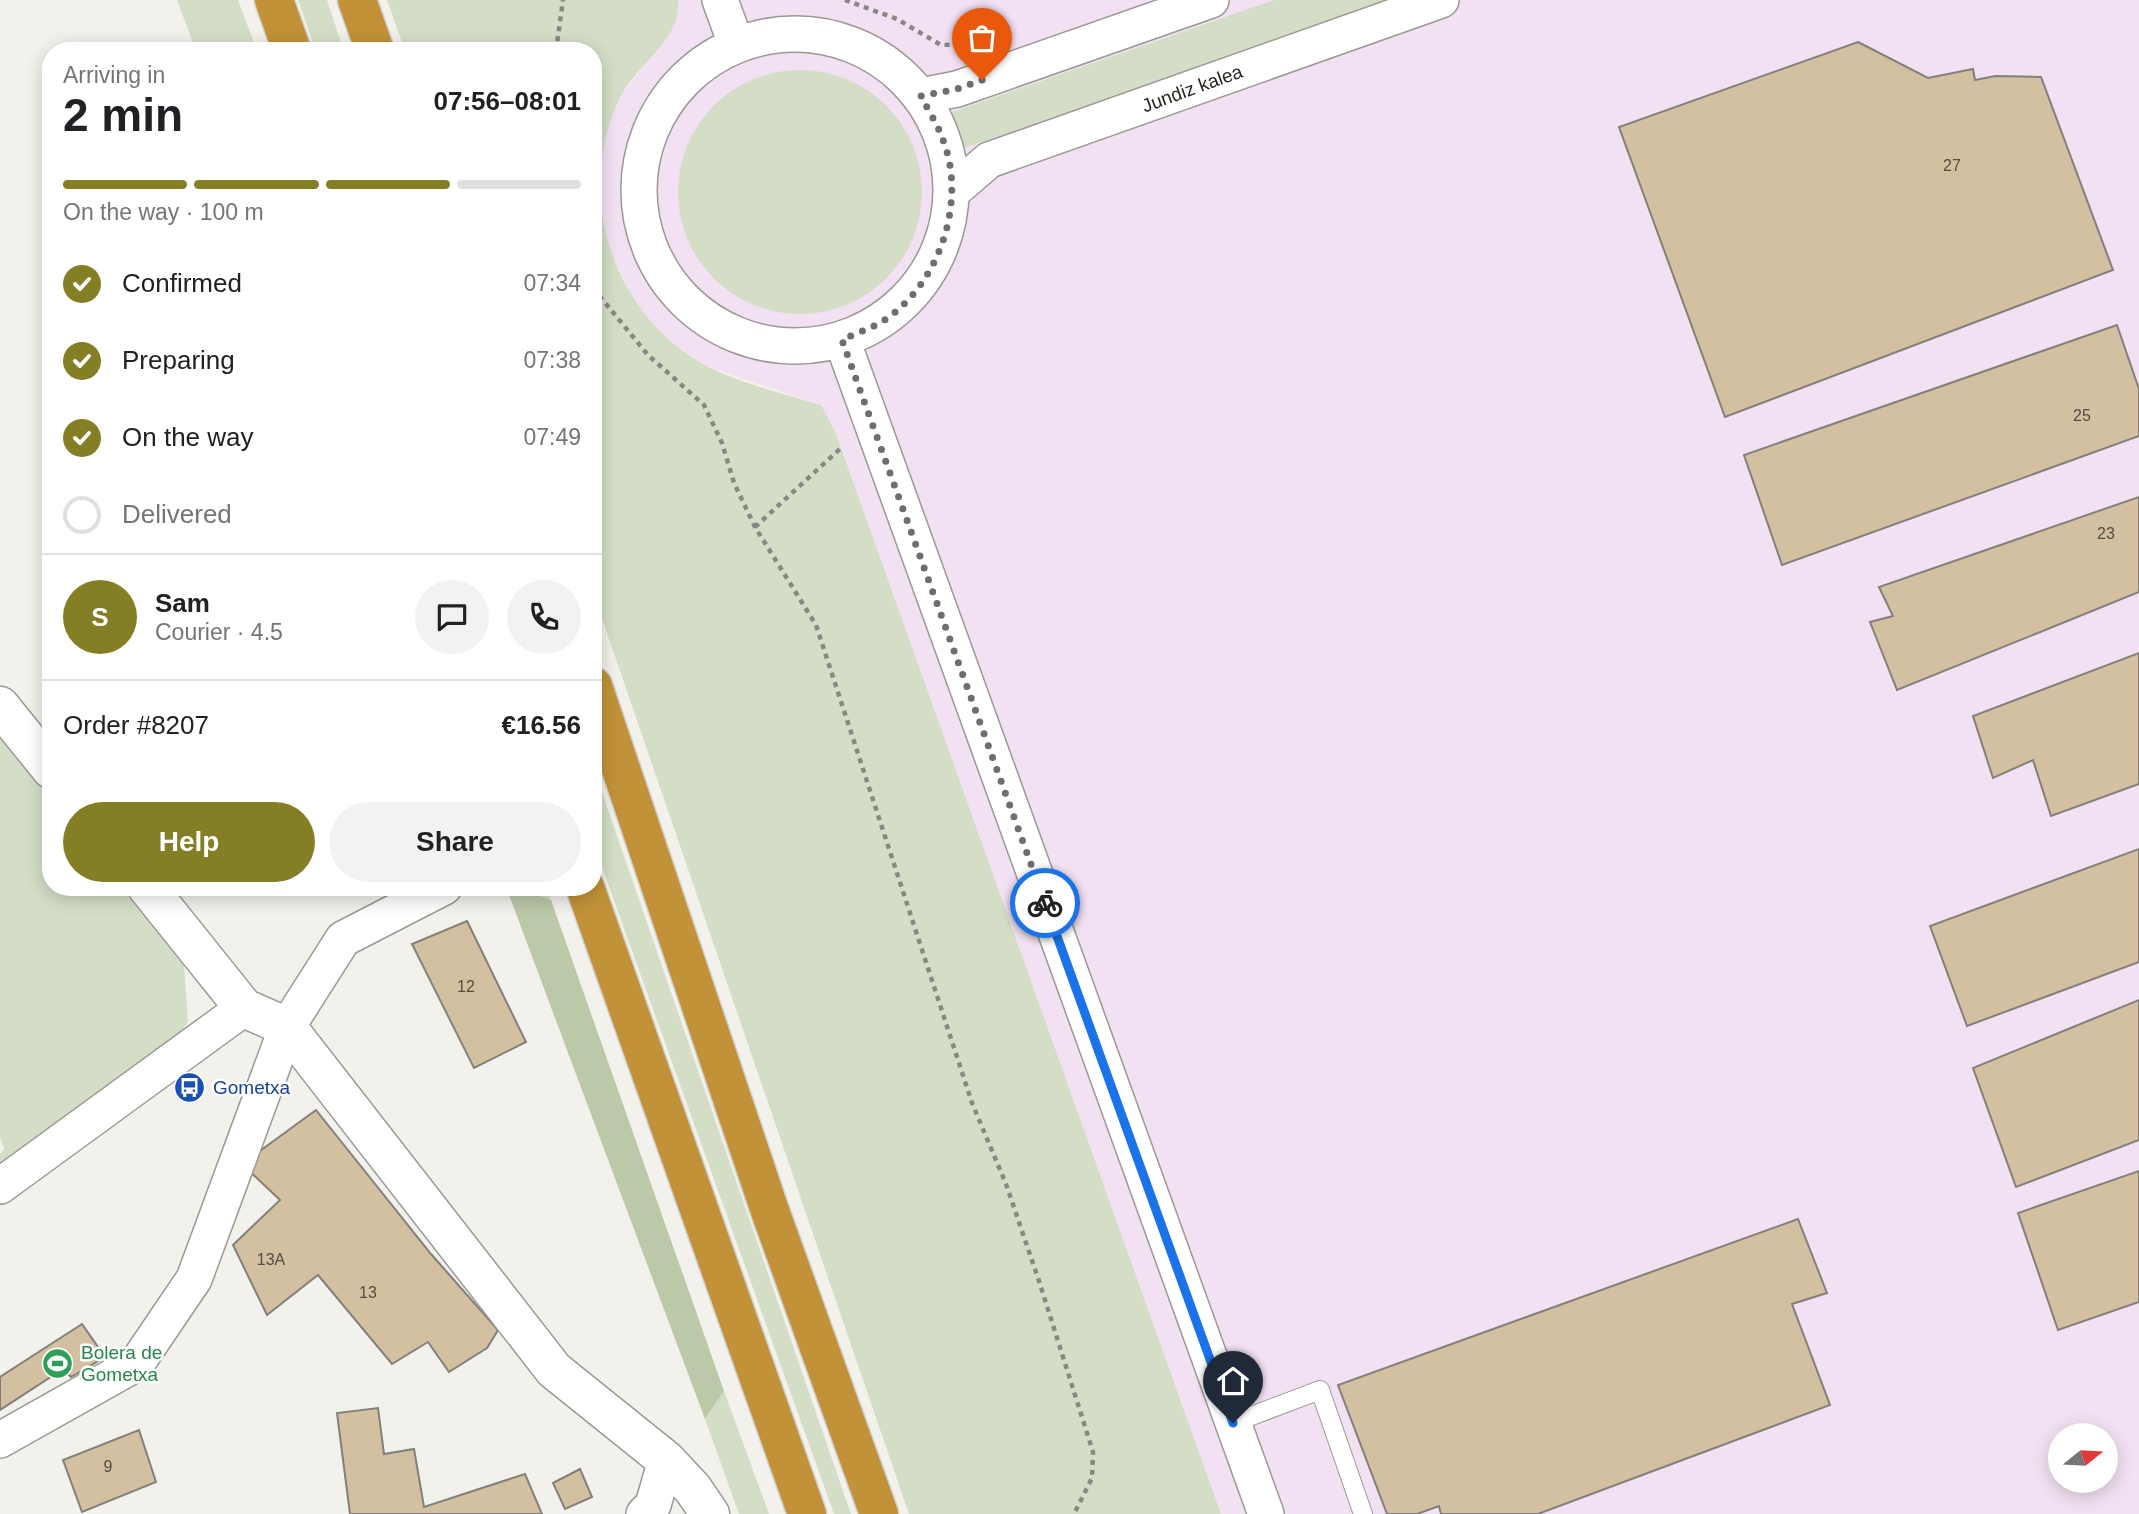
<!DOCTYPE html>
<html lang="en">
<head>
<meta charset="utf-8">
<style>
  body { margin:0; font-family:Helvetica,sans-serif; background:#f2f2f2; color:#202124; height:100vh; display:flex; flex-direction:column; font-size:26px; white-space:nowrap }
  * { box-sizing:border-box; margin:0 }
  p { font-size:23px; color:#757577 }
  .icon { flex:none; width:38px; height:38px; fill:none; stroke:currentColor; stroke-width:2; stroke-linecap:round; stroke-linejoin:round }
  .map { position:relative; flex:1; overflow:hidden }
  .drawer { position:absolute; left:42px; top:42px; width:560px; height:854px; display:flex; flex-direction:column; background:#fff; border-radius:28px; box-shadow:0 4px 18px #0003 }
  .drawer>* { flex:none }
  .needle { width:46px; rotate:72deg }
  .tools { position:absolute; left:2048px; top:1423px; display:grid; gap:14px }
  .tools a { display:grid; place-items:center; width:70px; height:70px; border-radius:50%; background:#fff; box-shadow:0 4px 18px #0003; font-size:35px }
  .pin { position:absolute; display:grid; place-items:center; width:60px; height:60px; color:#fff; margin:-72px -30px; border-radius:50% 50% 50% 0; rotate:-45deg; box-shadow:0 0 7px #0007 }
  .pin .icon { rotate:45deg }
  .courier { position:absolute; display:grid; place-items:center; width:70px; height:70px; margin:-35px; border:5px solid #1a73e8; border-radius:50%; background:#fff; color:#222; box-shadow:0 2px 9px #0007 }
  .head em { font-style:normal; font-weight:600 }
  .head div { display:flex; flex-direction:column-reverse }
  .head { display:flex; align-items:center; justify-content:space-between; height:119px; padding:0 21px }
  h1 { font-size:46px; font-weight:600; line-height:52px }
  .bar { display:grid; grid-template-columns:repeat(4,1fr); gap:10px 7px; align-content:center; height:84px; padding:0 21px }
  .bar i { height:9px; border-radius:5px; background:#e0e0e0 }
  .bar .active { background:#847e25 }
  .bar p { grid-column:span 4 }
  .line { display:flex; align-items:center; gap:18px; padding:0 21px; border-top:2px solid #e0e0e0 }
  .line div { flex:1 }
  .round { display:grid; place-items:center; flex:none; width:74px; height:74px; border-radius:37px; background:#f2f2f2 }
  ol { padding:0 21px; list-style:none }
  li { display:flex; align-items:center; gap:21px; height:77px }
  li p { margin-inline-start:auto }
  li .icon { padding:7px; border-radius:50%; background:#847e25; color:#fff; stroke-width:4 }
  li:last-child { color:#757577 }
  li i { width:38px; height:38px; border:4px solid #e0e0e0; border-radius:50% }
  .primary-button { display:flex; gap:14px; margin-top:auto; padding:14px 21px }
  .primary-button a { flex:1; height:80px; border-radius:42px; background:#847e25; color:#fff; font-size:28px; font-weight:600; line-height:80px; text-align:center }
  .primary-button a+a { background:#f2f2f2; color:#202124 }
  .map>svg:first-child { display:block }
</style>
</head>
<body>
<div class="map">
<svg width="2139" height="1514" viewBox="0 0 2139 1514">
  <rect width="100%" height="100%" fill="#f3f1eb"/>
  <path fill="#f2e1f2" fill-rule="evenodd" d="M678 0H2139V1514H1221L835 431 821 405 706 366 668 341 635 304 608 245 598 185 603 138 623 92 666 40 679 11ZM2060 1435H2105V1480H2060Z"/>
  <path fill="#d4dec6" d="M177 0H238L257 51H196Z
    M298 0H327L344 51H316Z
    M387 0H678C682 39 639 63 622 94 572 189 611 314 705 365 740 384 783 393 821 405L835 431 1221 1514H909L593 592V51H405Z
    M1274 0H1388L964 148 952 112Z
    M678 192a122 122 0 1 1 244 0a122 122 0 1 1-244 0Z
    M0 734 51 798V887H122L184 965 188 1023 156 1062 0 1173V1154L4 1149 0 1137Z
    M593 766 851 1514H834L593 842Z
    M515 887H547L551 900Z
    M724 1391 769 1514H739L705 1419Z"/>
  <path fill="#bcc9a9" d="M506 887H515L551 900 724 1391 705 1419Z"/>
  <path fill="#d3c0a1" stroke="#837f7a" stroke-width="2" d="M1858 42 1928 78 1973 69 1975 80 1995 76 2041 77 2113 270 1725 417 1619 127Z
    M2117 325 2139 389V436L1782 565 1744 455Z
    M2139 497V592L1897 690 1870 622 1893 616 1879 587Z
    M2139 653V784L2051 816 2033 760 1993 778 1973 716Z
    M2139 849V962L1967 1026 1930 926Z
    M467 921 526 1042 474 1068 412 944Z
    M2139 1000V1140L2016 1187 1973 1068Z
    M316 1110 431 1254 498 1330 487 1348 449 1372 428 1342 392 1364 318 1275 267 1315 233 1245 280 1200 242 1164Z
    M2139 1171V1302L2058 1330 2018 1213Z
    M1798 1219 1827 1293 1792 1304 1830 1405 1538 1514H1441L1439 1506 1417 1514H1387L1338 1385Z
    M82 1324 105 1357 71 1377 63 1369 0 1410V1377Z
    M378 1408 384 1454 414 1449 424 1507 525 1474 542 1514H350L337 1413Z
    M139 1430 156 1482 82 1512 63 1460Z
    M580 1469 592 1497 565 1509 553 1483Z"/>
  <g fill="none" stroke-linecap="round" stroke-linejoin="round">
    <defs>
      <path id="lane" d="M1233 1423 1320 1390 1363 1514"/>
      <path id="street" d="M720 0 736 44
        M639 190a156 156 0 1 1 312 0a156 156 0 1 1-312 0Z
        M921 96 957 89 1211 0
        M952 192 989 160 1441 0
        M842 340 1266 1514
        M0 1186 244 1008
        M0 1440 137 1363 194 1279 287 1027 343 939 444 887
        M644 1514 653 1505 666 1460"/>
      <path id="secondary" d="M0 706 51 769
        M147 887 244 1008 287 1027 554 1370 666 1460 693 1489 710 1514"/>
      <path id="highway" d="M274 0 292 51
        M357 0 375 51
        M593 686 770 1211 879 1514
        M585 887 807 1514"/>
    </defs>
    <use href="#lane" stroke="#9b9993" stroke-width="20"/>
    <use href="#street" stroke="#9b9993" stroke-width="38"/>
    <use href="#secondary" stroke="#9b9993" stroke-width="41"/>
    <use href="#highway" stroke="#d0cfcf" stroke-width="41"/>
    <path stroke="#898783" stroke-width="4.5" stroke-dasharray="5 5" stroke-linecap="butt" d="M845 0 897 19 941 45 969 44
      M556 51 563 0
      M593 288 648 355 704 405 722 443 734 483 755 527 816 625 972 1103 1006 1184 1039 1281 1093 1452 1092 1478 1074 1514
      M755 527 842 447"/>
    <use href="#lane" stroke="#fff" stroke-width="18"/>
    <use href="#street" stroke="#fff" stroke-width="35"/>
    <use href="#secondary" stroke="#fff" stroke-width="38"/>
    <use href="#highway" stroke="#c19238" stroke-width="38"/>
  </g>
  <g fill="none" stroke-linecap="round" stroke-linejoin="round">
    <path stroke="#6f6e6a" stroke-width="7" stroke-dasharray="0 12.6" d="M982 80 957 89 921 96C928 110 938 125 943 140 967 201 940 282 886 319 873 328 856 333 842 340L1045 903"/>
    <path stroke="#1a73e8" stroke-width="9" d="M1045 903 1233 1423"/>
  </g>
  <defs>
    <symbol id="bus-disc" viewBox="-11 -11 22 22"><circle r="9.5" fill="#1a4fb4" stroke="#fffffd"/><path d="M-5-6H5V4H4V6H2V4H-2V6H-4V4H-5ZM-3.5-4V0h7V-4ZM-3.5 1.2v1.5H-2V1.2ZM2 1.2v1.5H3.5V1.2Z" fill="#fff"/></symbol>
    <symbol id="stadium-disc" viewBox="-11 -11 22 22"><circle r="9.5" fill="#2e9e5b" stroke="#fffffd"/><path d="M0-5a6.5 5 0 1 0 0 10a6.5 5 0 1 0 0-10ZM-3.5-1.8h7v3.6h-7Z" fill="#fff"/></symbol>
  </defs>
  <g fill-rule="evenodd">
    <use href="#bus-disc" x="172" y="1070" width="35" height="35"/>
    <use href="#stadium-disc" x="40" y="1346" width="35" height="35"/>
  </g>
  <g text-anchor="middle" stroke-width="5" stroke-linejoin="round" paint-order="stroke">
    <g font-size="16" fill="#534d43">
      <text x="1952" y="171">27</text>
      <text x="2082" y="421">25</text>
      <text x="2106" y="539">23</text>
      <text x="466" y="992">12</text>
      <text x="271" y="1265">13A</text>
      <text x="368" y="1298">13</text>
      <text x="108" y="1472">9</text>
    </g>
    <g font-size="19" fill="#282724" stroke="#fffffd">
      <text transform="translate(1192 88) rotate(-20)" y="7">Jundiz kalea</text>
    </g>
    <g font-size="19" fill="#164399" stroke="#fffffd" text-anchor="start">
      <text x="213" y="1094">Gometxa</text>
    </g>
    <g font-size="19" fill="#27864d" stroke="#fffffd" text-anchor="start">
      <text x="81" y="1359">Bolera de<tspan x="81" dy="22">Gometxa</tspan></text>
    </g>
  </g>
</svg>
<div class="tools">
<a><svg class="needle" viewBox="-14 -14 28 28"><path d="M0-13l5 13h-10z" fill="#e53935"/><path d="M0 13l5-13h-10z" fill="#757577"/></svg></a>
</div>
<div class="pin" style="left:982px;top:80px;background:#ea580c"><svg class="icon" aria-label="bag" viewBox="0 0 24 24"><path d="M5 8h14l-1 12H6zM9 8a3 3 0 0 1 6 0"/></svg></div>
<div class="pin" style="left:1233px;top:1423px;background:#1f2937"><svg class="icon" aria-label="home" viewBox="0 0 24 24"><path d="M3 11l9-7 9 7M6 9v11h12V9"/></svg></div>
<div class="courier" style="left:1045px;top:903px"><svg class="icon" aria-label="bike" viewBox="0 0 24 24"><circle cx="6" cy="16" r="4"/><circle cx="18" cy="16" r="4"/><path d="M6 16l4-8h5l3 8M10 8l3 8H6M13 5h3"/></svg></div>
<section class="drawer">
<div class="head"><div><h1>2 min</h1><p>Arriving in</p></div><em>07:56–08:01</em></div>
<div class="bar"><i class="active"></i><i class="active"></i><i class="active"></i><i></i><p>On the way · 100 m</p></div>
<ol>
<li><svg class="icon" aria-label="check" viewBox="0 0 24 24"><path d="M5 12l5 5 9-10"/></svg>Confirmed<p>07:34</p></li>
<li><svg class="icon" aria-label="check" viewBox="0 0 24 24"><path d="M5 12l5 5 9-10"/></svg>Preparing<p>07:38</p></li>
<li><svg class="icon" aria-label="check" viewBox="0 0 24 24"><path d="M5 12l5 5 9-10"/></svg>On the way<p>07:49</p></li>
<li><i></i>Delivered</li>
</ol>
<div class="line" style="height:126px"><b class="round" style="background:#847e25;color:#fff">S</b><div><b>Sam</b><p>Courier · 4.5</p></div><a class="round"><svg class="icon" aria-label="chat" viewBox="0 0 24 24"><path d="M4 5h16v11H9l-5 4z"/></svg></a><a class="round"><svg class="icon" aria-label="phone" viewBox="0 0 24 24"><path d="M5 4h4l2 5-3 2q2 4 5 5l2-3 5 2v4C11 20 4 13 5 4z"/></svg></a></div>
<div class="line" style="height:91px"><div>Order #8207</div><b>€16.56</b></div>
<div class="primary-button"><a>Help</a><a>Share</a></div>
</section>
</div>
</body>
</html>
